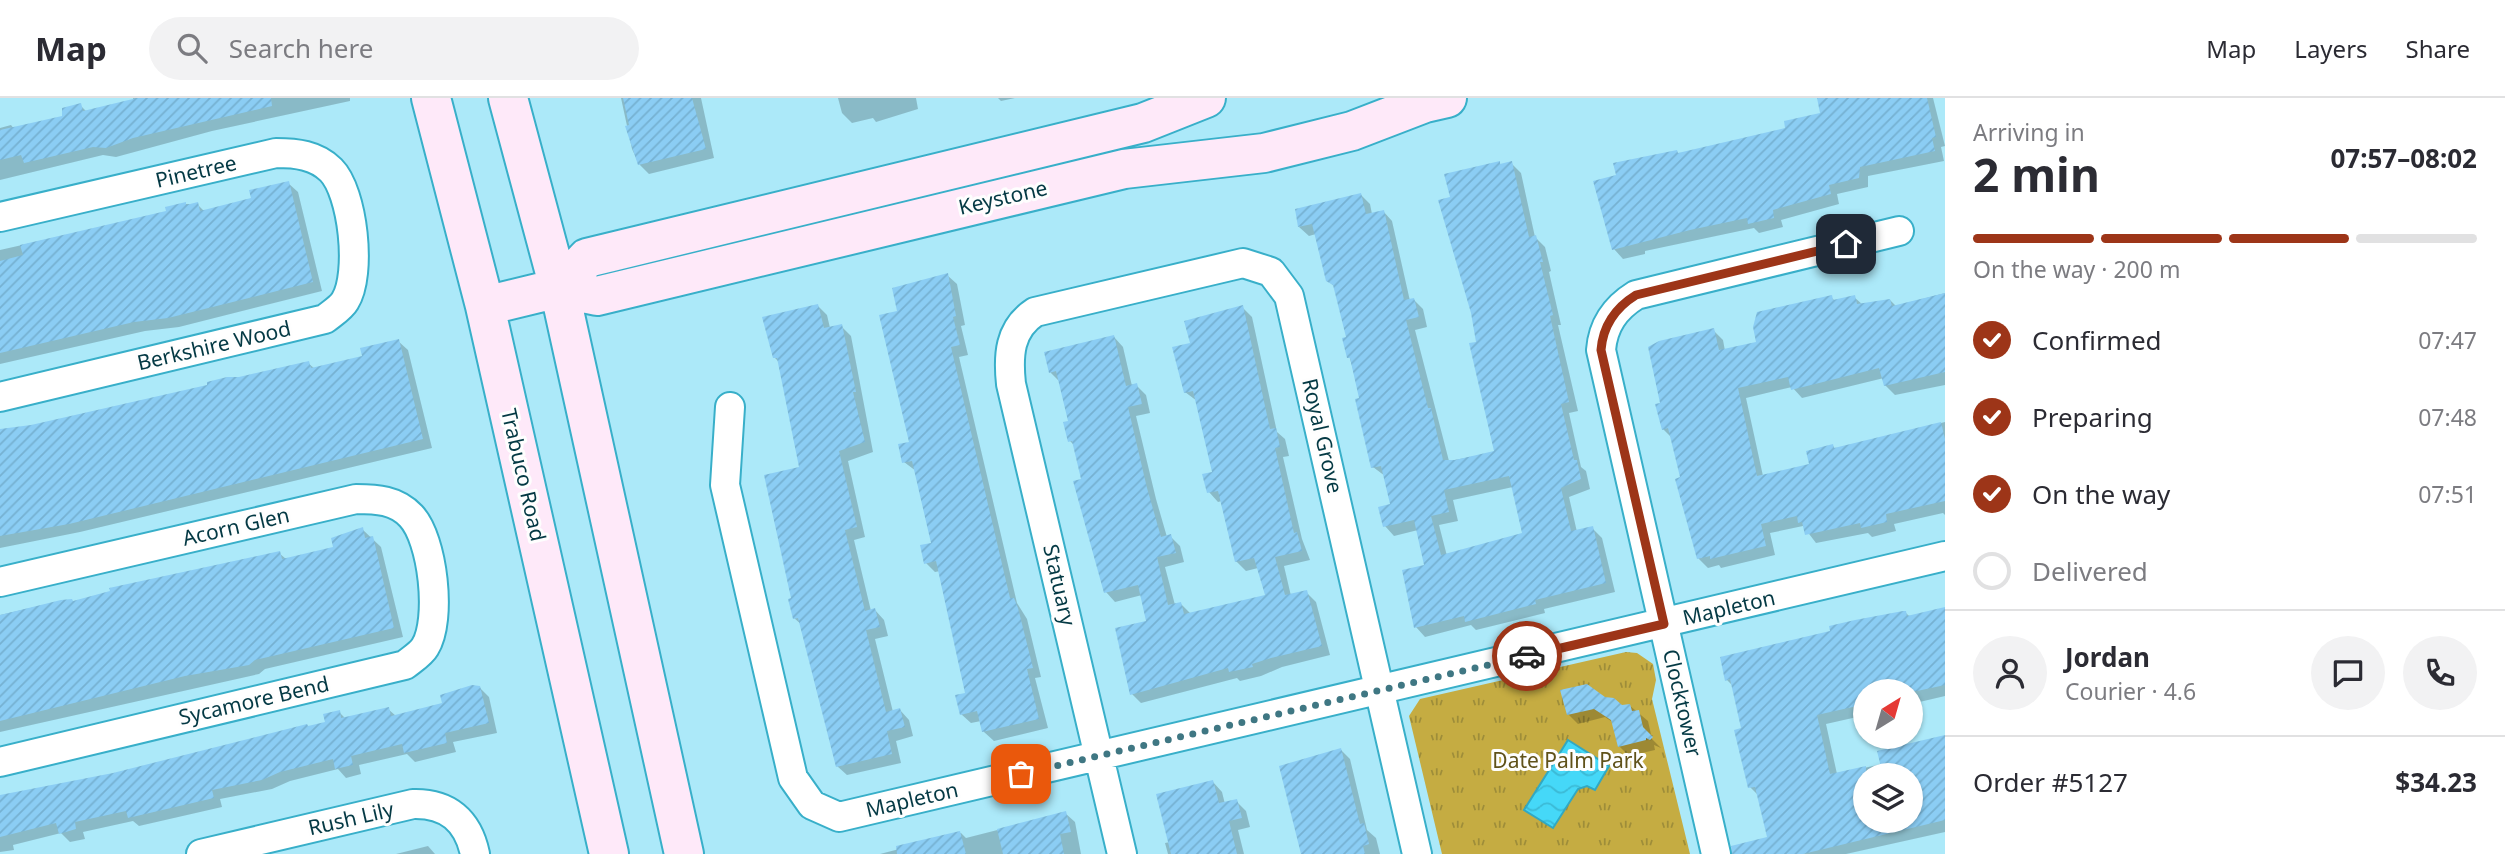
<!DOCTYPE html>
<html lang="en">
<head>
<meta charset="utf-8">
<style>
  body { margin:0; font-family:"Noto Sans",sans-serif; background:#f2f2f3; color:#2b2b33; height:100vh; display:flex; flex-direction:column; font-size:26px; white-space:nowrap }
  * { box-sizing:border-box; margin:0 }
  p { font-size:23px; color:#7c7c81 }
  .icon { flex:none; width:38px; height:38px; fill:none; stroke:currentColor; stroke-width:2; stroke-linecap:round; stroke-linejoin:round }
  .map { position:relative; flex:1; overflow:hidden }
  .drawer { display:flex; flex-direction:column; background:#fff; width:560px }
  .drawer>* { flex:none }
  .needle { width:46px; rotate:37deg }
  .tools { position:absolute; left:1853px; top:581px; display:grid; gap:14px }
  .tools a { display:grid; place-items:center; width:70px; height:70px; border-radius:50%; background:#fff; box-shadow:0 2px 5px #0004; font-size:35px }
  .pin { position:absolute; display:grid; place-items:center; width:60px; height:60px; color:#fff; margin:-30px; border-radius:14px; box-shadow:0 4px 10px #0006 }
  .courier { position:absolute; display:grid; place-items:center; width:70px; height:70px; margin:-35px; border:5px solid #9d3518; border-radius:50%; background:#fff; color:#222; box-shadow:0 2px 9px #0007 }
  .headline em { font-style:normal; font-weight:700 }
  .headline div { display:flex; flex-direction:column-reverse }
  .headline { display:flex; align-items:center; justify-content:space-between; height:119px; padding:0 28px }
  h1 { font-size:46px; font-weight:700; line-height:52px }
  .bar { display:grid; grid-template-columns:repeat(4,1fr); gap:10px 7px; align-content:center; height:84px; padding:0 28px }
  .bar i { height:9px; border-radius:5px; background:#e1e1e2 }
  .bar .selected { background:#9d3518 }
  .bar p { grid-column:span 4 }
  .line { display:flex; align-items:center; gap:18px; padding:0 28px; border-top:2px solid #e1e1e2 }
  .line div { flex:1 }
  .round { display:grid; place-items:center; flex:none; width:74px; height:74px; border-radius:37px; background:#f2f2f3 }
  ol { padding:0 28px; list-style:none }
  li { display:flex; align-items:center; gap:21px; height:77px }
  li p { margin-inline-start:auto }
  li .icon { padding:7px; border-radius:50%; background:#9d3518; color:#fff; stroke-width:4 }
  li:last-child { color:#7c7c81 }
  li i { width:38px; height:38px; border:4px solid #e1e1e2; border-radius:50% }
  header { display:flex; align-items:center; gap:42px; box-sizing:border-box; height:98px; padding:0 35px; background:#fff; border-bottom:2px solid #e1e1e2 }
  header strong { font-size:33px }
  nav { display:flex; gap:38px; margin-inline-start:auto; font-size:24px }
  .search { width:490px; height:63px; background:#f2f2f3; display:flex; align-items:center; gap:18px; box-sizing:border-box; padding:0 24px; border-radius:38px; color:#7c7c81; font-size:26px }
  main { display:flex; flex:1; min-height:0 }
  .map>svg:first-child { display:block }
</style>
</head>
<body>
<header>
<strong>Map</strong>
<div class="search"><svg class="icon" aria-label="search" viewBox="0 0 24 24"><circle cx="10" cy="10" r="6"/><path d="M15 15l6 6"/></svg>Search here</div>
<nav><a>Map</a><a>Layers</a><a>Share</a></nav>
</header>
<main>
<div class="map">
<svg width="1945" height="756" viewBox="0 0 1945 756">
  <defs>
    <pattern id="park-tufts" width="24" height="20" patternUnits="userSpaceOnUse" patternTransform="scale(1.75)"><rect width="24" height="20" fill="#c5ac42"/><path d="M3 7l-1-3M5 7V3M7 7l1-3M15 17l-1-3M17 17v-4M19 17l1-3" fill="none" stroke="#9e8d39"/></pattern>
    <pattern id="water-waves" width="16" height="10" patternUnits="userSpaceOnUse" patternTransform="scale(1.75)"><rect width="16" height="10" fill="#45d8f8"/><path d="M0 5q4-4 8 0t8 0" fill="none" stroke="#3bbad6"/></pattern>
    <pattern id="building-hatch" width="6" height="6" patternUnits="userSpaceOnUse" patternTransform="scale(1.75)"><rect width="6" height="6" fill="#8bcdf4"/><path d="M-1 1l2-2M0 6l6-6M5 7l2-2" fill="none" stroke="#76b1d2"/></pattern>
  </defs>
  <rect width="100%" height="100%" fill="#ace9f9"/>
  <path fill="url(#park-tufts)" d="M1626 554 1637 555 1653 566 1656 582 1652 601 1690 756H1442L1409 618 1420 601Z"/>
  <path fill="url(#water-waves)" stroke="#32a8c2" stroke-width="2" d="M1568 642 1609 668 1595 692 1587 688 1578 691 1553 730 1524 712Z"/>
  <path fill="#0003" fill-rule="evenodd" d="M133 0H350V3L212 33 116 59 103 57 0 82V30L11 27 14 31 63 19 80 7 87 14 133 3Z
    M621 0H701L714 60 649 76 639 66 632 51Z
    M838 0H916L918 11 876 24 873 20 852 25 842 15Z
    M998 0H1015L1001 3Z
    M1826 0H1933L1945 48 1941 49 1944 63 1868 78V89L1837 96 1839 106 1781 122 1783 129 1759 135 1754 130 1645 153V156L1623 161 1614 151 1680 57 1787 32 1822 16Z
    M1499 65 1502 67 1511 65 1521 75 1535 139 1545 149 1551 173 1549 174 1561 227H1558L1578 313 1569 315 1581 369 1586 373 1590 391 1569 399 1577 434 1592 430 1602 440 1615 494 1544 511 1545 515 1476 532 1471 527 1425 539 1416 529 1426 468 1418 432 1394 438 1385 428 1392 408 1385 378 1373 369 1362 301 1344 241 1348 240 1336 190 1327 182 1316 136 1309 138 1299 129 1360 96 1370 106 1372 116 1383 113 1392 123 1410 203 1414 202 1423 211 1427 229 1415 232 1449 363 1497 354 1452 101ZM1513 389 1524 436 1447 458 1439 427 1458 423 1453 402Z
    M288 85 298 94 322 193 179 229 145 233 0 266V152L168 114 185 106H197L204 113 254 101Z
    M947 177 957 186 965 227 961 228 968 257 959 259 1017 505 1027 521 1041 579 1035 580 1048 630 994 643 984 634 981 623 971 625 961 616 967 596 940 473 935 474 926 465 933 446 916 373 904 364 911 345 899 214Z
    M1945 195V287L1895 297 1885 287 1884 280 1802 300 1792 289 1746 300 1763 378 1811 367 1833 348 1836 352 1945 324V417L1943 415 1894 426 1896 433 1872 439 1868 435 1816 445 1803 428 1770 435 1775 457 1721 470 1719 467 1708 470 1698 460 1672 340 1663 331 1662 306 1713 232 1723 242 1725 253 1758 245 1831 199 1835 203 1854 199 1863 207 1890 202 1896 208Z
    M818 208 827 217 830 230 841 228 851 238 873 354 848 363 865 439 854 442 871 513 875 512 884 522 888 538 875 541 893 614 900 612 909 622 913 638 896 643 901 665 847 677 837 668 802 527 794 520 802 370 779 264 775 260Z
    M1242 209 1252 219 1277 334 1285 341 1289 358 1283 359 1302 441 1310 462 1284 468 1291 498 1306 494 1316 504 1330 557 1282 569 1261 578 1240 583 1237 580 1141 605 1132 596 1148 524 1142 497 1115 504 1106 494 1075 348 1070 343V324L1060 284 1050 274 1114 239 1123 249 1132 288 1136 287 1146 297 1150 315 1136 318 1156 401 1167 439 1170 438 1180 448 1184 464 1165 469 1175 507 1180 505 1191 516 1267 498 1258 470 1246 473 1236 463 1222 403 1218 404 1209 394 1214 375 1197 303 1185 294 1192 246Z
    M398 243 408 252 432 350 80 434 0 450V333L31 329 308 265 315 271 364 260Z
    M362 431 381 449 403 539 265 571 259 576 0 634V517L61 503 74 505 279 455 286 461 336 451Z
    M1945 511V598L1911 606V593H1866V617L1826 626 1837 676 1882 666 1945 639V734L1846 756H1766L1769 740 1760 699 1750 689 1743 631 1733 588 1727 582 1906 515 1910 519ZM1866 677H1911V723H1866Z
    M480 590 489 599 497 635 453 644 456 654 415 664 407 656 359 667 361 676 346 680 338 671 290 683 272 691 220 701 222 709 139 728 133 723 83 734 85 741 70 744 61 735 13 747 14 752 0 754V702L327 626 339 614 346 621 388 611 396 618 444 607Z
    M1562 593 1621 609 1629 607 1648 623 1652 641 1661 650 1654 647 1655 652 1629 658 1619 648 1614 625 1605 619 1578 626 1568 616Z
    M1341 652 1350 661 1367 732 1376 740 1380 756H1302Z
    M1213 684 1222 694 1225 706 1236 703 1246 713 1250 729 1238 732 1244 756H1168L1165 745 1170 744Z
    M1065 715 1075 724 1081 756H880L961 735 966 740Z
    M428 748 435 756H396Z"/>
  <path fill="url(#building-hatch)" fill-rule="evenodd" d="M137 0H271L272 8 133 40 106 50 93 49 24 65 21 57 0 62V32L62 18V10L81 5 83 13Z
    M623 0H692L706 51 638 67 625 28 629 27Z
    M1817 0H1927L1936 39 1932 40 1935 53 1860 69 1859 80 1829 87 1831 96 1773 112 1774 120 1748 126 1747 120 1690 132 1612 152 1593 83 1616 77 1613 65 1677 52 1678 55 1785 30 1784 23 1820 15Z
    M1500 63V66L1512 63 1529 139 1536 137 1543 164H1540L1553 217 1550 218 1569 304 1561 306 1574 362H1577L1581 381 1561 390 1571 433 1593 428 1606 485 1535 502 1536 506 1465 524 1464 518 1414 530 1402 472 1424 467 1414 422 1383 429 1378 409 1390 406 1381 368 1371 370 1355 301 1359 300 1350 260H1347L1342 240 1346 239 1333 187 1326 183 1312 126 1298 129 1295 111 1361 95 1366 116 1384 112 1404 202 1414 200 1419 219 1406 222 1428 310H1431L1443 362H1455L1494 353 1469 245 1476 244 1471 215 1438 102 1450 99 1444 76ZM1509 378 1522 435 1441 457 1431 418 1449 414 1444 392Z
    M289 83 313 184 168 220 134 224 0 255V163L23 157 20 147 166 113 165 109 186 104V107L198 104 200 113 251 100 249 92Z
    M948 175 956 218 953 219 960 247 951 249 1010 500H1014L1018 510 1033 570 1027 571 1039 621 982 634 977 613 960 617 955 597 965 595 936 463 924 466 920 447 931 445 912 363 902 365 898 346 909 344 879 217 897 213 892 190Z
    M1945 195V274L1884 288 1879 270 1791 292 1788 279 1738 290 1757 378 1809 366 1806 353 1833 346 1834 350 1941 324 1945 341V403L1886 416 1887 424 1861 430 1860 425 1805 437 1802 424 1798 425 1797 418 1761 426 1766 448 1710 461V458L1697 461 1675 381 1680 379 1668 330 1662 332 1655 306 1660 305 1648 249 1659 243 1714 230 1719 252 1756 244 1753 229 1757 214 1832 197 1833 202 1855 197 1857 206 1890 201 1892 208Z
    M818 206 824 230 842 226 856 294H853L865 344 839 353 857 429 845 432 865 513 875 510 880 529 866 532 886 614 900 610 905 629 887 633 892 656 836 669 798 520 793 521 788 501 791 500 764 377 799 369 777 260H773L762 219Z
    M1243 207 1270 331 1276 330 1280 349 1275 350 1294 435 1297 434 1302 453 1275 459 1285 497 1307 492 1322 548 1271 560 1252 566 1253 569 1229 574 1228 570 1130 597 1115 530 1146 523 1138 487 1104 495 1073 383 1081 381 1072 343 1068 344 1063 324 1068 323 1056 273 1049 275 1044 254 1114 237 1126 288 1137 285 1142 306 1128 309 1147 390 1161 439 1171 436 1176 455 1157 459 1168 507 1181 504 1184 516 1265 497 1254 460 1235 464 1218 393 1207 395 1202 376 1212 374 1193 293 1184 295 1172 249 1190 245 1184 223Z
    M399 241 423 341 69 426 0 438V331L31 327 207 287V284L227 279H239L309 263 311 270 362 258 360 250Z
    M363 429 365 440 373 438 394 530 255 562 249 567 185 578 0 623V517L61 502 72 501 73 503 110 493 109 490 280 453 282 461 333 449 331 440Z
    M1945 509V587L1917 593H1866V606L1817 617 1830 676 1866 668V723H1911V677H1883L1877 653 1945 637V722L1803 756H1732L1731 748 1767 739 1755 689 1748 690 1734 632 1741 630 1730 581 1725 583 1720 559 1830 533 1829 528 1855 522 1903 513H1906L1907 518Z
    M1587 586 1605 599 1614 600 1622 607 1630 606 1632 613 1639 612 1643 629 1653 639 1650 642 1646 640V642L1618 649 1611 622 1594 611 1567 617 1560 592Z
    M472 587 480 588 489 625 445 635 447 645 404 655 402 646 351 658 353 667 335 671 333 661 280 674 262 682 212 692 214 700 128 720 126 713 75 724 76 731 59 736 56 725 0 739V697L113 675 307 626 308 628 325 624 323 616 340 612 341 620 389 609 391 618 442 605 440 597Z
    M1341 650 1360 726 1364 725 1369 746 1363 748 1365 756H1301L1279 668Z
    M1213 682 1219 705 1237 701 1242 720 1229 723 1237 756H1171L1156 696Z
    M1066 713 1071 734 1060 736 1064 756H1003L997 731Z
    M960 733 966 756H897L896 748Z"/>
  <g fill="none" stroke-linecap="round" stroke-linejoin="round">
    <defs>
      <path id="street" d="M0 119 276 55C296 55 316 57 331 72 353 94 362 176 345 203 341 210 331 216 325 221L0 299
        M730 309 725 387 793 680 812 707 839 719 1945 458
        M0 484 356 401C377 401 396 402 411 418 433 441 442 522 425 549 421 556 411 562 405 567L0 664
        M201 756 413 706C448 705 468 723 475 756
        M1122 756 1011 286C1008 258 1009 231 1035 214L1243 165 1271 174 1289 198 1417 756
        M1716 756 1601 252C1603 227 1615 210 1636 197L1899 133"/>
      <path id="secondary" d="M431 0 485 208 609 756
        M508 0 559 190 684 756
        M559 190 587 160 1143 25 1206 0
        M485 208 559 190 597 198 1124 71 1264 55 1352 33 1425 5 1447 0"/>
    </defs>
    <use href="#street" stroke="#38afc9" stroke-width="32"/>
    <use href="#secondary" stroke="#38afc9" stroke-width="42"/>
    <use href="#street" stroke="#fff" stroke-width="28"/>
    <use href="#secondary" stroke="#fee9f9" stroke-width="38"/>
  </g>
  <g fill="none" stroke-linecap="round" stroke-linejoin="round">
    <path stroke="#3f7783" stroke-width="7" stroke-dasharray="0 12.6" d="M1021 676 1527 558"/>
    <path stroke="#9d3518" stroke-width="9" d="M1527 558 1664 526 1601 252C1603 227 1615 210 1636 197L1846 146"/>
  </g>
  <g text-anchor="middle" stroke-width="6" stroke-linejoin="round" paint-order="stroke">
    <g font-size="21" fill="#043944" stroke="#fefefe">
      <text transform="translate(196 74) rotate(-13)" y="7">Pinetree</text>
      <text transform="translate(1003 100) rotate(-13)" y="7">Keystone</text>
      <text transform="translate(214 248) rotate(-13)" y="7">Berkshire Wood</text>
      <text transform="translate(1322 338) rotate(77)" y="7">Royal Grove</text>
      <text transform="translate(523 377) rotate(77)" y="7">Trabuco Road</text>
      <text transform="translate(236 429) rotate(-13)" y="7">Acorn Glen</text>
      <text transform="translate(1059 487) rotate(77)" y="7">Statuary</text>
      <text transform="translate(1729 510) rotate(-13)" y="7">Mapleton</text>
      <text transform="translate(254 603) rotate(-13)" y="7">Sycamore Bend</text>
      <text transform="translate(1682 605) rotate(77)" y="7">Clocktower</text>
      <text transform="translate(912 702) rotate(-13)" y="7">Mapleton</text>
      <text transform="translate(351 721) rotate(-13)" y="7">Rush Lily</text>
    </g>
    <g font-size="21" fill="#60521a" stroke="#fefefe">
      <text x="1568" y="670">Date Palm Park</text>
    </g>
  </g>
</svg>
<div class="tools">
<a><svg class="needle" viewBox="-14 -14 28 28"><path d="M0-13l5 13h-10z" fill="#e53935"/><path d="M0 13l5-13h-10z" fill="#7c7c81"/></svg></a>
<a><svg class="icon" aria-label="layers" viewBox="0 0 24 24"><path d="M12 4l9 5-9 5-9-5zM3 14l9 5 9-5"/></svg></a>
</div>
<div class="pin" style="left:1021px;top:676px;background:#ea580c"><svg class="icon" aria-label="bag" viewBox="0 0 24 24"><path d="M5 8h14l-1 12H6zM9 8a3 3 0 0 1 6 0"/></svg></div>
<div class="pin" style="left:1846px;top:146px;background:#1f2937"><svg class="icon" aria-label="home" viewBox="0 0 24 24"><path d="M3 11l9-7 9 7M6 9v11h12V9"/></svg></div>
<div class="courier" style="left:1527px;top:558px"><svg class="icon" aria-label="car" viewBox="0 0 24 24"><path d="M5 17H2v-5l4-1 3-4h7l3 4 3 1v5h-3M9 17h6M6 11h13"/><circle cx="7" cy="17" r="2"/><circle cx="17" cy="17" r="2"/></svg></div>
</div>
<section class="drawer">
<div class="headline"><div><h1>2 min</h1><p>Arriving in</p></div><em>07:57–08:02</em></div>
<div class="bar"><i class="selected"></i><i class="selected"></i><i class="selected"></i><i></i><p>On the way · 200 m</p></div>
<ol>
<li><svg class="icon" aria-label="check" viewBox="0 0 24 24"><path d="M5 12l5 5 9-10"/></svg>Confirmed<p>07:47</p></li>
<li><svg class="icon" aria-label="check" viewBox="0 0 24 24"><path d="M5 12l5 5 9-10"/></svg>Preparing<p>07:48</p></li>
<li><svg class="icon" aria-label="check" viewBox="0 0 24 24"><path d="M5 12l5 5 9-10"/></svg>On the way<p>07:51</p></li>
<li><i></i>Delivered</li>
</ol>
<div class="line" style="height:126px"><a class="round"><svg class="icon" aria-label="person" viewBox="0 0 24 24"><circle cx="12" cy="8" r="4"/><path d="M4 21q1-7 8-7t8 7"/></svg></a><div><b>Jordan</b><p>Courier · 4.6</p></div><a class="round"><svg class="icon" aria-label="chat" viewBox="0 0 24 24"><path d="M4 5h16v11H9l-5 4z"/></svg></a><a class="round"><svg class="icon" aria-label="phone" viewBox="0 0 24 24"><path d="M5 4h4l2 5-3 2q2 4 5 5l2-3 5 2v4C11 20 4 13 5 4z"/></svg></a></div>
<div class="line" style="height:91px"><div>Order #5127</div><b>$34.23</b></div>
</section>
</main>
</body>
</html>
